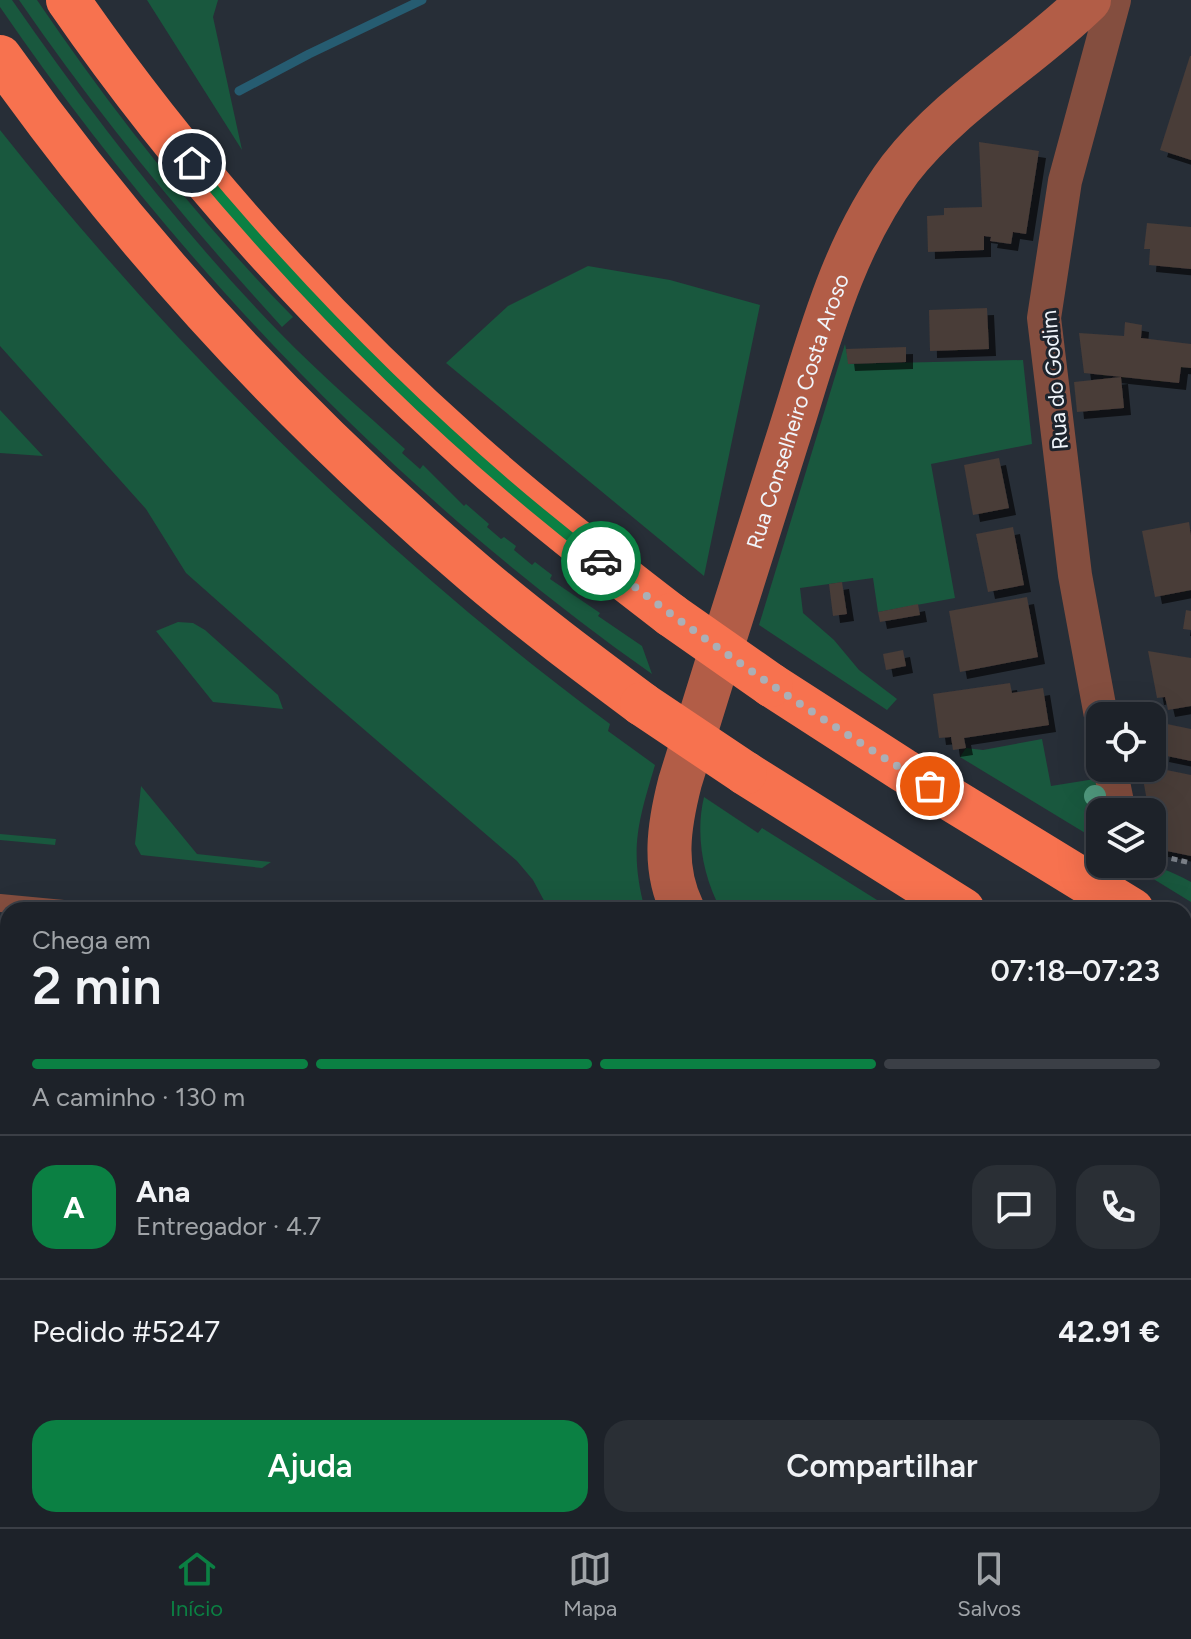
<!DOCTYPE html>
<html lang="pt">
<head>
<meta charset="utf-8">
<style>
  body { margin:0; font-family:Figtree,sans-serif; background:#2a2f35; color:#f1f3f6; height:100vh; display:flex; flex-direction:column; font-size:30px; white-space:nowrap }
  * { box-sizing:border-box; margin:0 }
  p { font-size:26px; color:#a0a4a8 }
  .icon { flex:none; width:44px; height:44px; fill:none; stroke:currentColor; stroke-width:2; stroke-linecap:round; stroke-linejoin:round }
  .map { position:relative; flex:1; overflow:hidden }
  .panel { position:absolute; left:0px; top:902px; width:1192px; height:626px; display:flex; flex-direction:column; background:#1d2229; border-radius:24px 24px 0 0; box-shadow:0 8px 32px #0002,0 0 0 2px #3b3f46 }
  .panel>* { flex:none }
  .controls { position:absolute; left:1086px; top:702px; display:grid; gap:16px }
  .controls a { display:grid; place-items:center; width:80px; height:80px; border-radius:16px; background:#1d2229; box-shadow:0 8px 32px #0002,0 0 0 2px #3b3f46; font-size:40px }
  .pin { position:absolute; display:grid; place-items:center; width:68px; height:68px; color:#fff; margin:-34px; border:4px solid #fff; border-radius:50%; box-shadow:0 2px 8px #0007 }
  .courier { position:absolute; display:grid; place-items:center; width:80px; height:80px; margin:-40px; border:6px solid #0b8043; border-radius:50%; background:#fff; color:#222; box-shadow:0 2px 10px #0007 }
  .summary em { font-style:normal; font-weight:600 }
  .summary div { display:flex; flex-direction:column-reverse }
  .summary { display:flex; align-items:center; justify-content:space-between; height:136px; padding:0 32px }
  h1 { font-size:52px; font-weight:600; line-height:60px }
  .bar { display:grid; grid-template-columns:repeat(4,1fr); gap:12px 8px; align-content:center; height:96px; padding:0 32px }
  .bar i { height:10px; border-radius:6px; background:#3b3f46 }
  .bar .current { background:#0b8043 }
  .bar p { grid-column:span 4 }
  .line { display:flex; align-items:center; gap:20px; padding:0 32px; border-top:2px solid #3b3f46 }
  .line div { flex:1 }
  .round { display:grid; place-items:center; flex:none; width:84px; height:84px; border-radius:24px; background:#2a2f35 }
  .primary-button { display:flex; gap:16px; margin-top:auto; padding:16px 32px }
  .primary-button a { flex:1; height:92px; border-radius:24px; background:#0b8043; color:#fff; font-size:32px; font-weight:600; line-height:92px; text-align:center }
  .primary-button a+a { background:#2a2f35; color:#f1f3f6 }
  .menu { display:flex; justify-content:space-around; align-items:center; height:112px; border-top:2px solid #3b3f46; background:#1d2229; font-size:22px; color:#a0a4a8 }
  .menu a { display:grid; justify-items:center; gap:4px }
  .menu .current { color:#0b8043 }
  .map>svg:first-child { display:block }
</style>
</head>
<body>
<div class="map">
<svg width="1191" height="1527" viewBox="0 0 1191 1527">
  <defs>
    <filter id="shadow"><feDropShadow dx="7" dy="7" stdDeviation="0" flood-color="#0009"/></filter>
  </defs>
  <rect width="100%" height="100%" fill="#272e37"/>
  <path fill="#19583e" d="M0 0H12C93 117 181 231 280 333 320 374 363 411 405 449L402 453 420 469 423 465 464 506 466 504 489 524 487 527 501 539 504 537 516 546 514 550 532 565 535 562 552 575 550 579 600 613 598 616 642 646 652 674C397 494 176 264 0 7Z
    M19 0H37C113 112 198 220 293 317L282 327C187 223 99 116 19 0Z
    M147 0H218L213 17 242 150Z
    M0 130C177 353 381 554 610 724L608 731 655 765C638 822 629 850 645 910H549L533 880 517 861 310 683 186 573 146 509 0 346Z
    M588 266 670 280 760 305 704 576 446 363 508 306Z
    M845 344 849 364 1023 360 1032 444 931 464 955 598 878 612 873 578 800 588 803 613 834 640 859 670 897 699 887 710 759 625Z
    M0 410 43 456 0 453Z
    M178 622 193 623 205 630 278 695 283 709 213 702 156 631Z
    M1042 739 1051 786 1095 779 1102 812H1100V842L960 757 966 748 983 750Z
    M141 786 197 854 271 862 262 868 141 855 135 844Z
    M704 797 758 833 762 828 893 910H721C703 877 695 834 704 797Z
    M0 834 56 839 55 845 0 840Z
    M1129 864C1154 864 1169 870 1191 882V902Z
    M1191 1391V1527H259L261 1520H1184V1395Z"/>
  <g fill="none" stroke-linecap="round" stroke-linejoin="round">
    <path stroke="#265c71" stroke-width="9" d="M239 91 309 54 422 0
      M1184 1470 1191 1471
      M1111 1527 1117 1520"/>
  </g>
  <path fill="#483c38" filter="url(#shadow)" d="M1190 56H1191V160L1160 150Z
    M979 142 1039 151 1026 234 1013 232 1011 244 990 241 991 237 984 236V250L928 252 927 216 944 215V208L982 207Z
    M1147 223 1191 227V269L1149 265 1150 249H1144Z
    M987 308 989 349 930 351 929 310Z
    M1125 322 1142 325 1141 338 1191 344V368L1181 367 1179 383 1084 373 1079 333 1124 336Z
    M906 347V362L848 364 846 349Z
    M1121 377 1124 408 1077 412 1074 382Z
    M999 458 1009 508 973 515 964 465Z
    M1189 522 1191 535V590L1155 597 1142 531Z
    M1013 527 1024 585 988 592 976 534Z
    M842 582 847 614 833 616 829 584Z
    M1027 597 1038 657 960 672 949 611Z
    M918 604 920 615 880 622 878 612Z
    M1186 610 1191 611V630L1183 629Z
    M903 650 906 666 886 670 883 654Z
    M1148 651 1191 658V706L1168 710 1165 697 1157 698Z
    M1010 683 1012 693 1043 688 1049 725 964 738 966 748 953 750 951 737 939 738 933 694Z
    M1167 724 1191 729V761L1162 755Z
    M1152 767 1191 775V856L1157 849 1152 812H1149L1141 768Z
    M0 1007H8V1520H204V1527H0Z"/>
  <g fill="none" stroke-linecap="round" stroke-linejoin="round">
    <path stroke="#7b8189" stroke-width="5" stroke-dasharray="6 4" stroke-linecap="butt" d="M1152 854 1191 863
      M1184 1122 1191 1163"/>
    <path stroke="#844e3f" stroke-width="18" d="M0 903 74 910
      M233 1527V1520"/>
    <path stroke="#844e3f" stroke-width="34" d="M1101 716 1075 575 1044 318 1065 181 1114 0
      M1110 768 1119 812"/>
    <g stroke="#b25d47" stroke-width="44">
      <path id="s1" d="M683 910C662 868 669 825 680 782 715 668 751 555 787 441 817 348 840 249 900 169 952 102 1029 59 1089 0"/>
      <path d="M1184 1247 1191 1257"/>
      <path d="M1184 1318 1191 1303"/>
      <path d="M1184 1355 1191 1354"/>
    </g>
    <path stroke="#f7724f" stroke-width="44" d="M68 0C182 165 319 317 469 451 534 509 602 562 671 615
      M0 57C137 250 299 424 479 577 532 622 587 663 642 704
      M771 685 903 770 1132 910
      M745 773 963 910
      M1184 941 1191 945
      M1184 1044 1191 1048"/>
    <path stroke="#f7724f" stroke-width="44" d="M671 615 771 685
      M642 704 745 773"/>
  </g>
  <circle fill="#50997e" cx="1095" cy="796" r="11"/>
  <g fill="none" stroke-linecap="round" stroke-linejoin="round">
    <path stroke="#aaafb6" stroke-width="8" stroke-dasharray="0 14.4" d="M601 561C706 643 816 717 930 786"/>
    <path stroke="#0b8043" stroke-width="10" d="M192 163C314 309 450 445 601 561"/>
  </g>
  <g text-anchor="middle" stroke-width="6" stroke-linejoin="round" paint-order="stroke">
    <g font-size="22" fill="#f0f5fb" stroke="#1d242d">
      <text transform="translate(1054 380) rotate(-95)" y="8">Rua do Godim</text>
      <text dy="8" stroke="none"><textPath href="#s1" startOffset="520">Rua Conselheiro Costa Aroso</textPath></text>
    </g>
  </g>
</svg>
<div class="controls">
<a><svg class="icon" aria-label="locate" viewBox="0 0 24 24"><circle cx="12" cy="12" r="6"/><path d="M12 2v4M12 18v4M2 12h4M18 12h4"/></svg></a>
<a><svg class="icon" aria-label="layers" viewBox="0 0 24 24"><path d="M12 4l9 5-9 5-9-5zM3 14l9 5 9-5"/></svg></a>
</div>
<div class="pin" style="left:930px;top:786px;background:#ea580c"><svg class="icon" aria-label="bag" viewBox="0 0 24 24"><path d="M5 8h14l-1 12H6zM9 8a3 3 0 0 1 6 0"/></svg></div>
<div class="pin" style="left:192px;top:163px;background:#1f2937"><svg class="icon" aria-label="home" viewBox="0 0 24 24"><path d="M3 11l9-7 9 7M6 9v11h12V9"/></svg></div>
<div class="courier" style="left:601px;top:561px"><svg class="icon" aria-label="car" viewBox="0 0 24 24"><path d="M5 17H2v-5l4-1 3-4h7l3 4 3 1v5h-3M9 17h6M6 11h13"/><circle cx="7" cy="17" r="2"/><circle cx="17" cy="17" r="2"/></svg></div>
<section class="panel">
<div class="summary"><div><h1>2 min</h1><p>Chega em</p></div><em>07:18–07:23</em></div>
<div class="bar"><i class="current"></i><i class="current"></i><i class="current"></i><i></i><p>A caminho · 130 m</p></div>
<div class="line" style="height:144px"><b class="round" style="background:#0b8043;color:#fff">A</b><div><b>Ana</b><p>Entregador · 4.7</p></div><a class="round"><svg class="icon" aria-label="chat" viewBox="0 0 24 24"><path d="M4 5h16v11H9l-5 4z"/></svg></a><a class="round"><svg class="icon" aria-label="phone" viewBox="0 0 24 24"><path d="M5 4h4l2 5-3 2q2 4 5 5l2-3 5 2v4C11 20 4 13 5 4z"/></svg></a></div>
<div class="line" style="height:104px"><div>Pedido #5247</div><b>42.91 €</b></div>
<div class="primary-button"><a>Ajuda</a><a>Compartilhar</a></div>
</section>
</div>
<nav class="menu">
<a class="current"><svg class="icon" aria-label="home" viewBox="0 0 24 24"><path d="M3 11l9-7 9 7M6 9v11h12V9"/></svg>Início</a>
<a><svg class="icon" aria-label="map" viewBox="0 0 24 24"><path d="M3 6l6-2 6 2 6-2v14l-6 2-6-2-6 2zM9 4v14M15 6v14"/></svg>Mapa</a>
<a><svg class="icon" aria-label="saved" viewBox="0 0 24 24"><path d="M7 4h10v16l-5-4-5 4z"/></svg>Salvos</a>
</nav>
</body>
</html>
